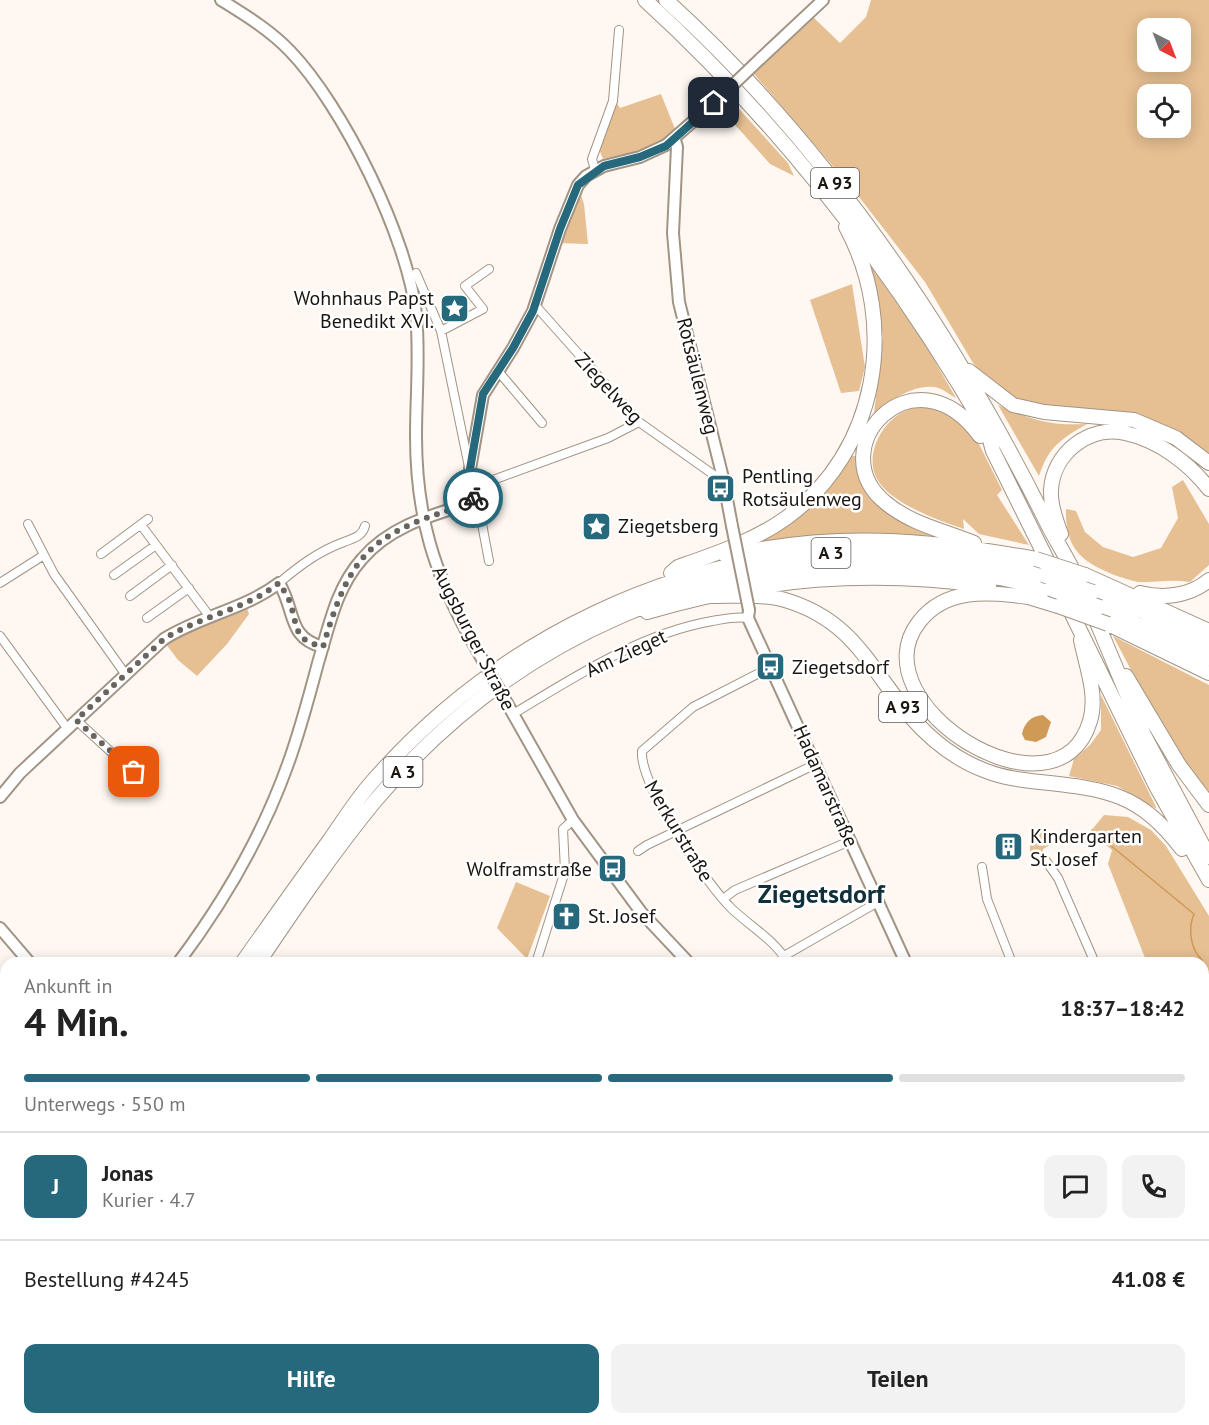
<!DOCTYPE html>
<html lang="de">
<head>
<meta charset="utf-8">
<style>
  body { margin:0; font-family:"PT Sans",sans-serif; background:#f2f2f2; color:#222; height:100vh; display:flex; flex-direction:column; font-size:22px; white-space:nowrap }
  * { box-sizing:border-box; margin:0 }
  p { font-size:20px; color:#767676 }
  .icon { flex:none; width:33px; height:33px; fill:none; stroke:currentColor; stroke-width:2; stroke-linecap:round; stroke-linejoin:round }
  .map { position:relative; flex:1; overflow:hidden }
  .side { position:absolute; left:0px; top:957px; width:1209px; height:468px; display:flex; flex-direction:column; background:#fff; border-radius:18px 18px 0 0; box-shadow:0 3px 15px #0003 }
  .side>* { flex:none }
  .needle { width:39px; rotate:138deg }
  .tools { position:absolute; left:1137px; top:18px; display:grid; gap:12px }
  .tools a { display:grid; place-items:center; width:54px; height:54px; border-radius:12px; background:#fff; box-shadow:0 3px 15px #0003; font-size:30px }
  .pin { position:absolute; display:grid; place-items:center; width:51px; height:51px; color:#fff; margin:-26px; border-radius:12px; box-shadow:0 3px 9px #0006 }
  .courier { position:absolute; display:grid; place-items:center; width:60px; height:60px; margin:-30px; border:4px solid #27697c; border-radius:50%; background:#fff; color:#222; box-shadow:0 2px 8px #0007 }
  .overview em { font-style:normal; font-weight:700 }
  .overview div { display:flex; flex-direction:column-reverse }
  .overview { display:flex; align-items:center; justify-content:space-between; height:102px; padding:0 24px }
  h1 { font-size:39px; font-weight:700; line-height:45px }
  .bar { display:grid; grid-template-columns:repeat(4,1fr); gap:9px 6px; align-content:center; height:72px; padding:0 24px }
  .bar i { height:8px; border-radius:4px; background:#e0e0e0 }
  .bar .active { background:#27697c }
  .bar p { grid-column:span 4 }
  .line { display:flex; align-items:center; gap:15px; padding:0 24px; border-top:2px solid #e0e0e0 }
  .line div { flex:1 }
  .round { display:grid; place-items:center; flex:none; width:63px; height:63px; border-radius:12px; background:#f2f2f2 }
  .button { display:flex; gap:12px; margin-top:auto; padding:12px 24px }
  .button a { flex:1; height:69px; border-radius:12px; background:#27697c; color:#fff; font-size:24px; font-weight:700; line-height:69px; text-align:center }
  .button a+a { background:#f2f2f2; color:#222 }
  .map>svg:first-child { display:block }
</style>
</head>
<body>
<div class="map">
<svg width="1209" height="1425" viewBox="0 0 1209 1425">
  <rect width="100%" height="100%" fill="#fff8f2"/>
  <path fill="#e6bf92" fill-rule="evenodd" d="M871 0H1209V457L1181 435 1045 408 1003 395 973 363 925 282 856 193 754 74 812 16 840 43 866 17ZM1148 28H1180V62H1148ZM1148 94H1180V128H1148Z
    M661 94 677 134 650 149 603 159 599 149 616 102 620 108Z
    M732 101 788 163 794 176 770 164 721 109Z
    M579 190 584 204 588 244 558 243Z
    M866 259 922 339 956 398C950 395 942 388 935 387 912 384 891 401 874 413L883 337 876 293Z
    M852 284 865 367 859 391 841 393 810 300Z
    M998 405C1031 420 1050 426 1087 424 1061 439 1049 446 1039 476Z
    M929 408 949 412 978 442 1002 490 997 495 1029 545 979 534 963 519 964 529C938 520 891 504 877 479 863 454 884 416 911 409 916 407 923 408 929 408Z
    M849 456H856C864 508 893 517 937 536L842 533 760 542C798 520 826 493 849 456Z
    M1183 480 1209 524V565L1190 582C1172 579 1157 582 1139 582 1131 581 1120 577 1112 574 1079 561 1065 546 1066 509L1076 511 1085 532 1103 547 1133 557 1161 548 1178 518 1172 487Z
    M247 608 249 614 227 644 197 676 178 660 166 644 182 633Z
    M1113 636 1209 685V799L1162 728Z
    M1101 695 1157 809 1117 786 1069 776 1074 759 1090 745 1101 730Z
    M1104 815 1128 817 1151 830 1166 846 1209 916V1006L1203 1009V963H1147L1108 864 1112 850 1090 832Z
    M1030 830H1043L1052 836V844L1043 849V854H1030Z
    M516 882 550 896 527 959 497 928Z
    M36 1419H145L140 1425H44Z"/>
  <path fill="#cf9956" d="M1043 715 1051 722 1046 737 1036 742 1025 740 1022 734C1024 723 1031 716 1043 715Z"/>
  <g fill="none" stroke-linecap="round" stroke-linejoin="round">
    <path stroke="#cf9956" stroke-width="1.5" d="M1092 830 1194 914C1188 928 1190 949 1202 960L1201 963
      M203 1419 206 1425
      M988 1425 990 1419"/>
    <defs>
      <path id="street" d="M595 170 592 159 613 101 619 30
        M416 273 441 331 469 467
        M535 305 639 422 714 475 723 478
        M441 331 483 309 465 286 489 269
        M498 371 542 423
        M471 488 608 438 639 422
        M474 502 482 524 489 561
        M28 524 54 574 126 675
        M141 525 210 617
        M101 554 148 519
        M114 575 156 545
        M0 583 44 555
        M279 583C299 566 319 551 344 542 353 538 362 537 365 526
        M130 596 172 565
        M147 618 189 588
        M0 636 67 728
        M771 667 693 707 642 751C639 784 707 885 732 909 750 926 776 941 788 963
        M513 714C575 677 639 634 712 621 724 619 736 616 748 618
        M76 720 133 772
        M638 851 647 845 816 764
        M1046 861 1058 878 1095 963
        M982 867 987 899 1012 963
        M723 899 735 890 850 841
        M784 956 878 902
        M536 963 565 871 563 829 573 820
        M1203 1143 1209 1150
        M1203 1173 1209 1169
        M1203 1237 1209 1235
        M1203 1295 1209 1294
        M1203 1353 1209 1355
        M0 1385 6 1392
        M1203 1410 1209 1414
        M289 1419 297 1425
        M535 1419 538 1425
        M920 1419V1425
        M9 1425 13 1419
        M179 1425 182 1422
        M324 1425 336 1419
        M505 1425 513 1419
        M544 1425 552 1419
        M656 1425 660 1419
        M1138 1425 1142 1419"/>
      <path id="secondary" d="M221 0C245 15 270 30 290 51 343 106 408 238 416 314 420 355 416 395 416 436 416 516 434 574 473 643
        M760 59 823 0
        M675 140 677 147 673 233 679 302 723 478 732 526
        M749 610 748 618 906 963
        M508 705 573 820 641 912 689 963
        M0 797 20 773 164 639C200 616 245 609 279 583 296 611 287 638 323 647
        M0 928 30 963
        M178 963C223 903 263 834 288 764 300 731 309 697 318 663 329 627 336 588 362 559 391 525 433 515 474 502L470 469 483 395 513 348 533 311 560 229 578 185 586 176 604 166 640 157 666 145 714 103
        M1203 1019 1209 1016
        M0 1150 6 1145
        M336 1419 338 1425
        M712 1425 713 1419
        M824 1425V1419"/>
      <path id="highway" d="M645 0C783 126 895 272 988 433L993 451 1052 570
        M666 0C826 145 949 327 1045 519 1055 540 1068 558 1077 579
        M969 371 1013 405 1044 412 1134 420 1176 438 1209 463
        M1061 534C1056 521 1050 504 1051 490 1053 453 1089 425 1125 433 1158 440 1189 463 1209 489
        M974 543C945 531 911 524 886 503 819 449 914 345 980 436
        M726 556C834 531 928 539 1036 559
        M671 573 678 567C715 554 754 541 786 518 878 452 899 324 846 227
        M1085 575 1209 631
        M1093 592 1142 611 1209 645
        M1140 593C1164 599 1190 596 1209 580
        M1019 594 1058 606
        M713 596C736 596 763 594 785 600 853 620 869 667 910 716 931 740 956 760 986 771 1004 778 1022 780 1040 782 1107 789 1139 793 1182 849
        M1028 597C988 592 946 587 919 622 855 704 1058 830 1090 721 1098 695 1086 666 1081 640
        M1067 604 1156 786 1209 880
        M1100 607 1209 658
        M647 612C764 578 868 569 989 586
        M1093 613 1144 735 1209 857
        M1108 624 1209 673
        M1126 676 1179 765 1209 805
        M242 963C271 922 300 881 329 841 343 821 356 800 372 782 495 641 677 550 866 551 926 552 984 562 1043 575
        M258 963C295 908 333 852 375 801 512 638 711 549 923 566 966 569 1008 580 1050 589
        M0 1201 6 1198
        M0 1218 6 1214"/>
    </defs>
    <use href="#street" stroke="#a29484" stroke-width="10"/>
    <use href="#secondary" stroke="#a29484" stroke-width="14"/>
    <use href="#highway" stroke="#a29484" stroke-width="16"/>
    <use href="#street" stroke="#fff" stroke-width="8"/>
    <use href="#secondary" stroke="#fff" stroke-width="10"/>
    <use href="#highway" stroke="#fff" stroke-width="14"/>
    <defs>
      <path id="secondary-bridge" d="M714 103 760 59
        M732 526 749 610
        M473 643 508 705"/>
      <path id="highway-bridge" d="M1036 559 1085 575
        M1043 575 1093 592
        M1050 589 1100 607
        M1058 606 1108 624"/>
    </defs>
    <use href="#secondary-bridge" stroke="#a29484" stroke-width="14" stroke-linecap="butt"/>
    <use href="#highway-bridge" stroke="#a29484" stroke-width="16" stroke-linecap="butt"/>
    <use href="#secondary-bridge" stroke="#fff" stroke-width="10"/>
    <use href="#highway-bridge" stroke="#fff" stroke-width="14"/>
  </g>
  <g fill="none" stroke-linecap="round" stroke-linejoin="round">
    <path stroke="#6a645e" stroke-width="6" stroke-dasharray="0 10.8" d="M134 772 76 720 164 639C200 616 245 610 279 583 284 591 290 599 292 609 298 633 297 640 323 647 352 546 375 533 474 502L473 498"/>
    <path stroke="#27697c" stroke-width="8" d="M473 498 470 469 483 394 513 348 533 311 560 229 578 185 604 166 640 157 666 146 714 103"/>
  </g>
  <defs>
    <symbol id="sight-square" viewBox="-11 -11 22 22"><rect x="-9" y="-9" width="18" height="18" rx="4" fill="#27697c" stroke="#fff"/><path d="M0-6L1.8-2.2L6-1.7L2.9 1.2L3.7 5.4L0 3.3L-3.7 5.4L-2.9 1.2L-6-1.7L-1.8-2.2Z" fill="#fff"/></symbol>
    <symbol id="bus-square" viewBox="-11 -11 22 22"><rect x="-9" y="-9" width="18" height="18" rx="4" fill="#27697c" stroke="#fff"/><path d="M-5-6H5V4H4V6H2V4H-2V6H-4V4H-5ZM-3.5-4V0h7V-4ZM-3.5 1.2v1.5H-2V1.2ZM2 1.2v1.5H3.5V1.2Z" fill="#fff"/></symbol>
    <symbol id="building-square" viewBox="-11 -11 22 22"><rect x="-9" y="-9" width="18" height="18" rx="4" fill="#27697c" stroke="#fff"/><path d="M-4-6H4V6H1V3H-1V6H-4ZM-2.5-4.3h1.7v1.8h-1.7ZM.8-4.3h1.7v1.8H.8ZM-2.5-1h1.7V.8h-1.7ZM.8-1h1.7V.8H.8Z" fill="#fff"/></symbol>
    <symbol id="church-square" viewBox="-11 -11 22 22"><rect x="-9" y="-9" width="18" height="18" rx="4" fill="#27697c" stroke="#fff"/><path d="M-1.2-6h2.4v3.5h3.3v2.4h-3.3V6h-2.4V-.1h-3.3v-2.4h3.3Z" fill="#fff"/></symbol>
  </defs>
  <g fill-rule="evenodd">
    <use href="#sight-square" x="438" y="292" width="33" height="33"/>
    <use href="#bus-square" x="704" y="472" width="33" height="33"/>
    <use href="#sight-square" x="580" y="510" width="33" height="33"/>
    <use href="#bus-square" x="754" y="650" width="33" height="33"/>
    <use href="#building-square" x="992" y="830" width="33" height="33"/>
    <use href="#bus-square" x="596" y="852" width="33" height="33"/>
    <use href="#church-square" x="550" y="900" width="33" height="33"/>
  </g>
  <g text-anchor="middle" stroke-width="5" stroke-linejoin="round" paint-order="stroke">
    <g fill="#fff" stroke="#5f5b57" stroke-width="1.5">
      <rect x="811" y="168" width="48" height="30" rx="4.5"/>
      <rect x="811.5" y="538" width="39" height="30" rx="4.5"/>
      <rect x="879" y="692" width="48" height="30" rx="4.5"/>
      <rect x="383.5" y="757" width="39" height="30" rx="4.5"/>
    </g>
    <g font-size="18" font-weight="bold" fill="#1a150f">
      <text x="835" y="189">A 93</text>
      <text x="831" y="559">A 3</text>
      <text x="903" y="713">A 93</text>
      <text x="403" y="778">A 3</text>
    </g>
    <g font-size="20" fill="#1a150f" stroke="#fff" text-anchor="start">
      <text x="434" y="305" text-anchor="end">Wohnhaus Papst<tspan x="434" dy="23">Benedikt XVI.</tspan></text>
      <text x="742" y="483">Pentling<tspan x="742" dy="23">Rotsäulenweg</tspan></text>
      <text x="618" y="533">Ziegetsberg</text>
      <text x="792" y="674">Ziegetsdorf</text>
      <text x="1030" y="843">Kindergarten<tspan x="1030" dy="23">St. Josef</tspan></text>
      <text x="592" y="876" text-anchor="end">Wolframstraße</text>
      <text x="588" y="923">St. Josef</text>
    </g>
    <g font-size="20" fill="#1a150f" stroke="#fff">
      <text transform="translate(698 376) rotate(76)" y="7">Rotsäulenweg</text>
      <text transform="translate(609 388) rotate(47)" y="7">Ziegelweg</text>
      <text transform="translate(474 638) rotate(63)" y="7">Augsburger Straße</text>
      <text transform="translate(626 653) rotate(-25)" y="7">Am Zieget</text>
      <text transform="translate(826 786) rotate(66)" y="7">Hadamarstraße</text>
      <text transform="translate(679 831) rotate(59)" y="7">Merkurstraße</text>
    </g>
    <g font-size="26" font-weight="bold" fill="#11303a" stroke="#fff">
      <text x="821" y="903">Ziegetsdorf</text>
    </g>
  </g>
</svg>
<div class="tools">
<a><svg class="needle" viewBox="-14 -14 28 28"><path d="M0-13l5 13h-10z" fill="#e53935"/><path d="M0 13l5-13h-10z" fill="#767676"/></svg></a>
<a><svg class="icon" aria-label="locate" viewBox="0 0 24 24"><circle cx="12" cy="12" r="6"/><path d="M12 2v4M12 18v4M2 12h4M18 12h4"/></svg></a>
</div>
<div class="pin" style="left:134px;top:772px;background:#ea580c"><svg class="icon" aria-label="bag" viewBox="0 0 24 24"><path d="M5 8h14l-1 12H6zM9 8a3 3 0 0 1 6 0"/></svg></div>
<div class="pin" style="left:714px;top:103px;background:#1f2937"><svg class="icon" aria-label="home" viewBox="0 0 24 24"><path d="M3 11l9-7 9 7M6 9v11h12V9"/></svg></div>
<div class="courier" style="left:473px;top:498px"><svg class="icon" aria-label="bike" viewBox="0 0 24 24"><circle cx="6" cy="16" r="4"/><circle cx="18" cy="16" r="4"/><path d="M6 16l4-8h5l3 8M10 8l3 8H6M13 5h3"/></svg></div>
<section class="side">
<div class="overview"><div><h1>4 Min.</h1><p>Ankunft in</p></div><em>18:37–18:42</em></div>
<div class="bar"><i class="active"></i><i class="active"></i><i class="active"></i><i></i><p>Unterwegs · 550 m</p></div>
<div class="line" style="height:108px"><b class="round" style="background:#27697c;color:#fff">J</b><div><b>Jonas</b><p>Kurier · 4.7</p></div><a class="round"><svg class="icon" aria-label="chat" viewBox="0 0 24 24"><path d="M4 5h16v11H9l-5 4z"/></svg></a><a class="round"><svg class="icon" aria-label="phone" viewBox="0 0 24 24"><path d="M5 4h4l2 5-3 2q2 4 5 5l2-3 5 2v4C11 20 4 13 5 4z"/></svg></a></div>
<div class="line" style="height:78px"><div>Bestellung #4245</div><b>41.08 €</b></div>
<div class="button"><a>Hilfe</a><a>Teilen</a></div>
</section>
</div>
</body>
</html>
